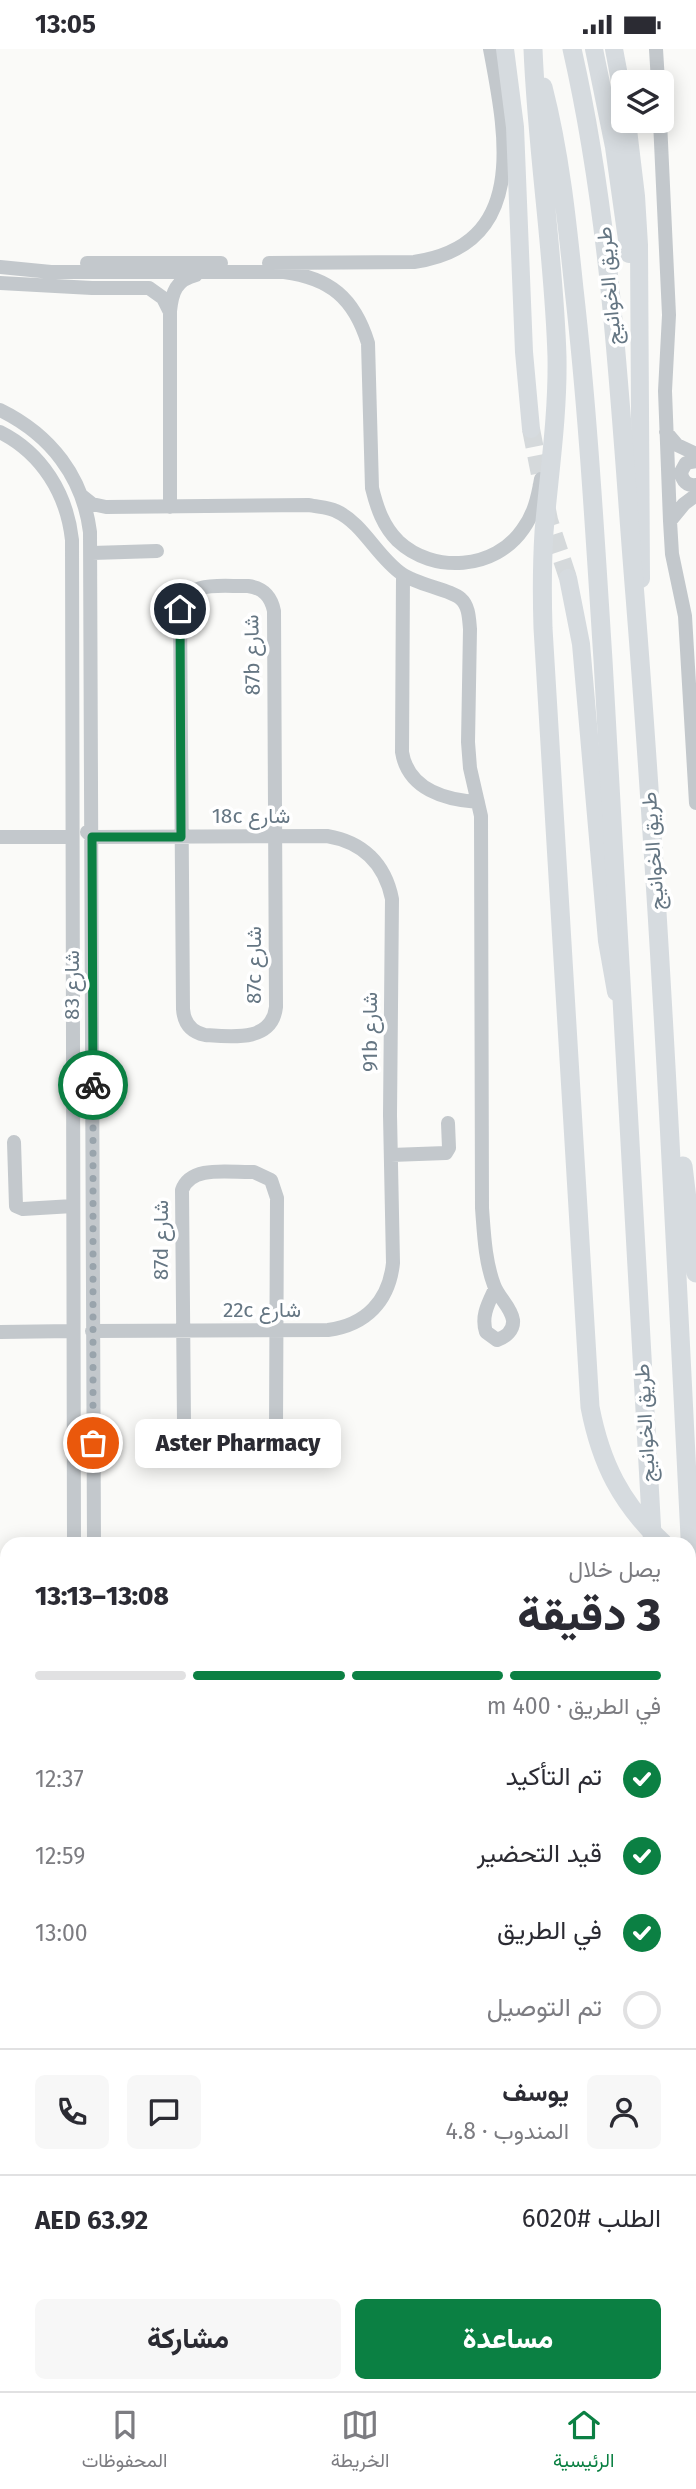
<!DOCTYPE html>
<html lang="ar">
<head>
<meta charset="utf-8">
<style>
  body { margin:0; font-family:"Fira Sans",Vazirmatn,sans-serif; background:#f7f7f7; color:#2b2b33; direction:rtl; height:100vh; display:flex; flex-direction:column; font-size:26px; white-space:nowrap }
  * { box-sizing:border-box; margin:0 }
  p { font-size:23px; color:#7c7c81 }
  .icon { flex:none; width:38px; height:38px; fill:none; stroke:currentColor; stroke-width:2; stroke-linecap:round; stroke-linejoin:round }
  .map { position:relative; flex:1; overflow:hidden; direction:ltr }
  .side { position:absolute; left:0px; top:1488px; width:696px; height:856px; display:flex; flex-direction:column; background:#fff; border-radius:21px 21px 0 0; box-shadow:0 4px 18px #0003; direction:rtl }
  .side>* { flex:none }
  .buttons { position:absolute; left:611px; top:21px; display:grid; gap:14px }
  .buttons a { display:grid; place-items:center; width:63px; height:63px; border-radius:10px; background:#fff; box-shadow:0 4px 18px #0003; font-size:35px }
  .pin { position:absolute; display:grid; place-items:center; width:60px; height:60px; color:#fff; margin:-30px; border:4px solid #fff; border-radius:50%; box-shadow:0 2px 7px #0007 }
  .courier { position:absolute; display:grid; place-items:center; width:70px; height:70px; margin:-35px; border:5px solid #0b8043; border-radius:50%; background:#fff; color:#222; box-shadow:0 2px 9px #0007 }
  .bubble { position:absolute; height:49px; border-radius:10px; background:#fff; box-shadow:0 4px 18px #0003; font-size:23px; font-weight:800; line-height:49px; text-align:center; direction:rtl }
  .head em { font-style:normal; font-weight:800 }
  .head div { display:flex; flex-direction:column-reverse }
  .head { display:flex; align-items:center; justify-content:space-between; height:119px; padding:0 35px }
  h1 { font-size:46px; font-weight:800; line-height:52px }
  .bar { display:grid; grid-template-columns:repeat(4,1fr); gap:10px 7px; align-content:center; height:84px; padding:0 35px }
  .bar i { height:9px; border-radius:5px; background:#e1e1e2 }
  .bar .on { background:#0b8043 }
  .bar p { grid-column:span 4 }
  .line { display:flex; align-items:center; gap:18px; padding:0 35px; border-top:2px solid #e1e1e2 }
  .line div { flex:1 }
  .round { display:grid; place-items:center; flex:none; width:74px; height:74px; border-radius:10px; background:#f7f7f7 }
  ol { padding:0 35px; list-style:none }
  li { display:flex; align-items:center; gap:21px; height:77px }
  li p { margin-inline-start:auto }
  li .icon { padding:7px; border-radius:50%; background:#0b8043; color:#fff; stroke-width:4 }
  li:last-child { color:#7c7c81 }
  li i { width:38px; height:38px; border:4px solid #e1e1e2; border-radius:50% }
  .action { display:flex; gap:14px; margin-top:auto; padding:14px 35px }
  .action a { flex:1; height:80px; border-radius:10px; background:#0b8043; color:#fff; font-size:28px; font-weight:800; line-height:80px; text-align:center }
  .action a+a { background:#f7f7f7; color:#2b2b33 }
  .status { display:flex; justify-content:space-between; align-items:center; height:49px; padding:0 35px; background:#fff; direction:ltr }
  .status svg { height:19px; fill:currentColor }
  .menu { display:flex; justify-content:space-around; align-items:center; height:98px; border-top:2px solid #e1e1e2; background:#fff; font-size:19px; color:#7c7c81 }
  .menu a { display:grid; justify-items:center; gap:4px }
  .menu .on { color:#0b8043 }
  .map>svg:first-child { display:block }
</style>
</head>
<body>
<div class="status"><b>13:05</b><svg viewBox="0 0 49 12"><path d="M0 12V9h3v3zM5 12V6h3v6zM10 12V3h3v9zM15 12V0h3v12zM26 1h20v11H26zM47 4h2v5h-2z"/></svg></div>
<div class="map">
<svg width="696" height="2342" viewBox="0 0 696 2342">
  <rect width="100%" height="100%" fill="#fafaf8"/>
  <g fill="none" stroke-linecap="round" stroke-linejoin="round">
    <path stroke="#d5d9db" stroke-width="18" stroke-dasharray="18 9" stroke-linecap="butt" d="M531 380 549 471 568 529"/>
    <path stroke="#d5d9db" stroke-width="19" stroke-dasharray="19 10" stroke-linecap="butt" d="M650 2342 651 2336"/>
    <path stroke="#c3c8cc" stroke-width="14" d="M656 0 658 33
      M660 72 669 266 665 342 670 472 672 505 685 567 696 754
      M87 214H221
      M269 214 414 213C530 196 506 85 490 0
      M0 218 51 223H284C330 229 354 249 368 294L372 439C377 459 383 477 398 492 433 525 495 521 523 480 534 465 538 448 541 430
      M0 234 92 239H149L163 249 169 261
      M0 361C51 386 83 428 90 483L94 1494
      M0 383C42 404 67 445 72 491L74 1494
      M666 383 677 396 696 405
      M696 412 686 414 681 423C682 432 687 437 696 436
      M82 447 92 455 106 458 309 456C317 458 328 458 336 462 363 474 377 508 402 525 418 536 452 541 461 550 469 557 469 570 470 580L468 693 470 719 481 767 482 1159C484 1185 485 1212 494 1236 498 1248 511 1258 513 1271 514 1281 506 1288 497 1291L486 1283C481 1267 488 1255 495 1240
      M170 458V262C172 243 176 231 196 226
      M670 472 684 455 696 446
      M92 504 157 502
      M403 526 402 703C408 740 445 751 478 753
      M248 537C263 539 271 547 274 562L276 958C272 993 233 988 205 986 191 983 184 974 183 960L180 560C186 530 224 538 248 537Z
      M87 783 92 788 327 787C363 793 385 815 392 850L390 1066 393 1214C389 1252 366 1276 328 1281L92 1282
      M0 788H72
      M14 1093 16 1157 23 1160 73 1157
      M391 1106 446 1104 449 1099 448 1074
      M254 1123 271 1131 277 1149 276 1381C273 1387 271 1391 265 1394 252 1401 207 1402 194 1393 188 1388 185 1381 184 1374L182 1141C191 1115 232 1124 254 1123Z
      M0 1283 73 1282
      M0 1625H7
      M0 2119H7
      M97 2336 99 2342
      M76 2342V2336"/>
    <path stroke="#d6dbdf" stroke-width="18" d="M505 0 515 78 524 303 531 380
      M594 0 614 98 629 205
      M614 0 623 48
      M627 72 636 147 639 196 641 530
      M568 529 581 595 607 892 616 943"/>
    <path stroke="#d6dbdf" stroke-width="19" d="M533 0C537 103 554 205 557 308 558 367 549 425 544 483 542 515 542 547 543 579L590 1358C601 1415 621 1454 663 1494
      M572 0C613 180 620 364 635 547 663 900 678 1254 696 1608
      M543 38C560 104 567 172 574 240 588 363 595 487 603 611 620 903 636 1195 652 1486
      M683 1117 696 1224
      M690 1880 696 1661
      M690 2324 696 2314
      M582 2336 583 2342
      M612 2336 621 2342
      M542 2342 548 2336
      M665 2342 676 2336
      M692 2342 696 2336"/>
  </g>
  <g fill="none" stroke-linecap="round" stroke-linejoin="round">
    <path stroke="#99a4ac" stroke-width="7" stroke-dasharray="0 12.6" d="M93 1394V1036"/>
    <path stroke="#0b8043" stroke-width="9" d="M93 1036 92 788H181L180 560"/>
  </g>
  <g text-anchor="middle" stroke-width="7" stroke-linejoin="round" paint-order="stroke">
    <g font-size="21" fill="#657683" stroke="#fff">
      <text transform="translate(609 237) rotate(-95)" y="7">طريق الخوانيج</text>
      <text transform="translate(252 606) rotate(-91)" y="7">87b شارع</text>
      <text x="251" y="774">18c شارع</text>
      <text transform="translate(653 802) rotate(-94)" y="7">طريق الخوانيج</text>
      <text transform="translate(254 916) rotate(-90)" y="7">87c شارع</text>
      <text transform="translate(72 936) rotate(-90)" y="7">شارع 83</text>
      <text transform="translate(370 983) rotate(-90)" y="7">91b شارع</text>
      <text transform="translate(161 1191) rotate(-90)" y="7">87d شارع</text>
      <text x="262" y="1268">22c شارع</text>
      <text transform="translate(645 1374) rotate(-93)" y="7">طريق الخوانيج</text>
    </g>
  </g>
</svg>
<div class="buttons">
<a><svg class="icon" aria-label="layers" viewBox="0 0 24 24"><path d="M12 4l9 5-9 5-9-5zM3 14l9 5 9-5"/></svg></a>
</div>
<div class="pin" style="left:93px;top:1394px;background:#ea580c"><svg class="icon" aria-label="bag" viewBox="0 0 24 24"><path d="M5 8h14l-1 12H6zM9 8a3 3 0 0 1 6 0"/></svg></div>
<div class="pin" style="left:180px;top:560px;background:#1f2937"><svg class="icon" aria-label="home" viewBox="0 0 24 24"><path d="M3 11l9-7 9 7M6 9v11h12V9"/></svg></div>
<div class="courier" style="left:93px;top:1036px"><svg class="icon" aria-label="bike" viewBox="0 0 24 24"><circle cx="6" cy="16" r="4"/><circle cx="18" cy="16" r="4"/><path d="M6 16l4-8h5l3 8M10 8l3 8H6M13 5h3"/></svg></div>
<div class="bubble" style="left:135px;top:1370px;width:206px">Aster Pharmacy</div>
<section class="side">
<div class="head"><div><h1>3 دقيقة</h1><p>يصل خلال</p></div><em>13:08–13:13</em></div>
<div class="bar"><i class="on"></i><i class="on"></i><i class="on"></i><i></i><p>في الطريق · 400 m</p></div>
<ol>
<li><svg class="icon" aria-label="check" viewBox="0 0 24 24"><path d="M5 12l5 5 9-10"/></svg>تم التأكيد<p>12:37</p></li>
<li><svg class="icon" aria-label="check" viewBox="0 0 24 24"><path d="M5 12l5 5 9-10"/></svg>قيد التحضير<p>12:59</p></li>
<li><svg class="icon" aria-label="check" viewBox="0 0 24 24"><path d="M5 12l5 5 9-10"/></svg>في الطريق<p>13:00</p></li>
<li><i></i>تم التوصيل</li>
</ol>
<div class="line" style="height:126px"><a class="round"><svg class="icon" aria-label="person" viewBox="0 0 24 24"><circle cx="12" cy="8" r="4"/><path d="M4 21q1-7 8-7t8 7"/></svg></a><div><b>يوسف</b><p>المندوب · 4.8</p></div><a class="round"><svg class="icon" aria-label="chat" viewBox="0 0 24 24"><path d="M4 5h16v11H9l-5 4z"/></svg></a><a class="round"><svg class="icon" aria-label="phone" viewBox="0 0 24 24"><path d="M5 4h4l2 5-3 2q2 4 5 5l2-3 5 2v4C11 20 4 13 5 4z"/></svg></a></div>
<div class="line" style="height:91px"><div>الطلب #6020</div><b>AED 63.92</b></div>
<div class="action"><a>مساعدة</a><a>مشاركة</a></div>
</section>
</div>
<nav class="menu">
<a class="on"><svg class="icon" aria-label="home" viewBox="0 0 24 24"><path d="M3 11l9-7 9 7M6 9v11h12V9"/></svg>الرئيسية</a>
<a><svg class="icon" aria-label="map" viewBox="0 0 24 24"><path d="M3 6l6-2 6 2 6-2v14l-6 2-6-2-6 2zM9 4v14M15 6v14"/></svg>الخريطة</a>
<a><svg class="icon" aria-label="saved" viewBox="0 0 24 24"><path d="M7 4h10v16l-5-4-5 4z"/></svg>المحفوظات</a>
</nav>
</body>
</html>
